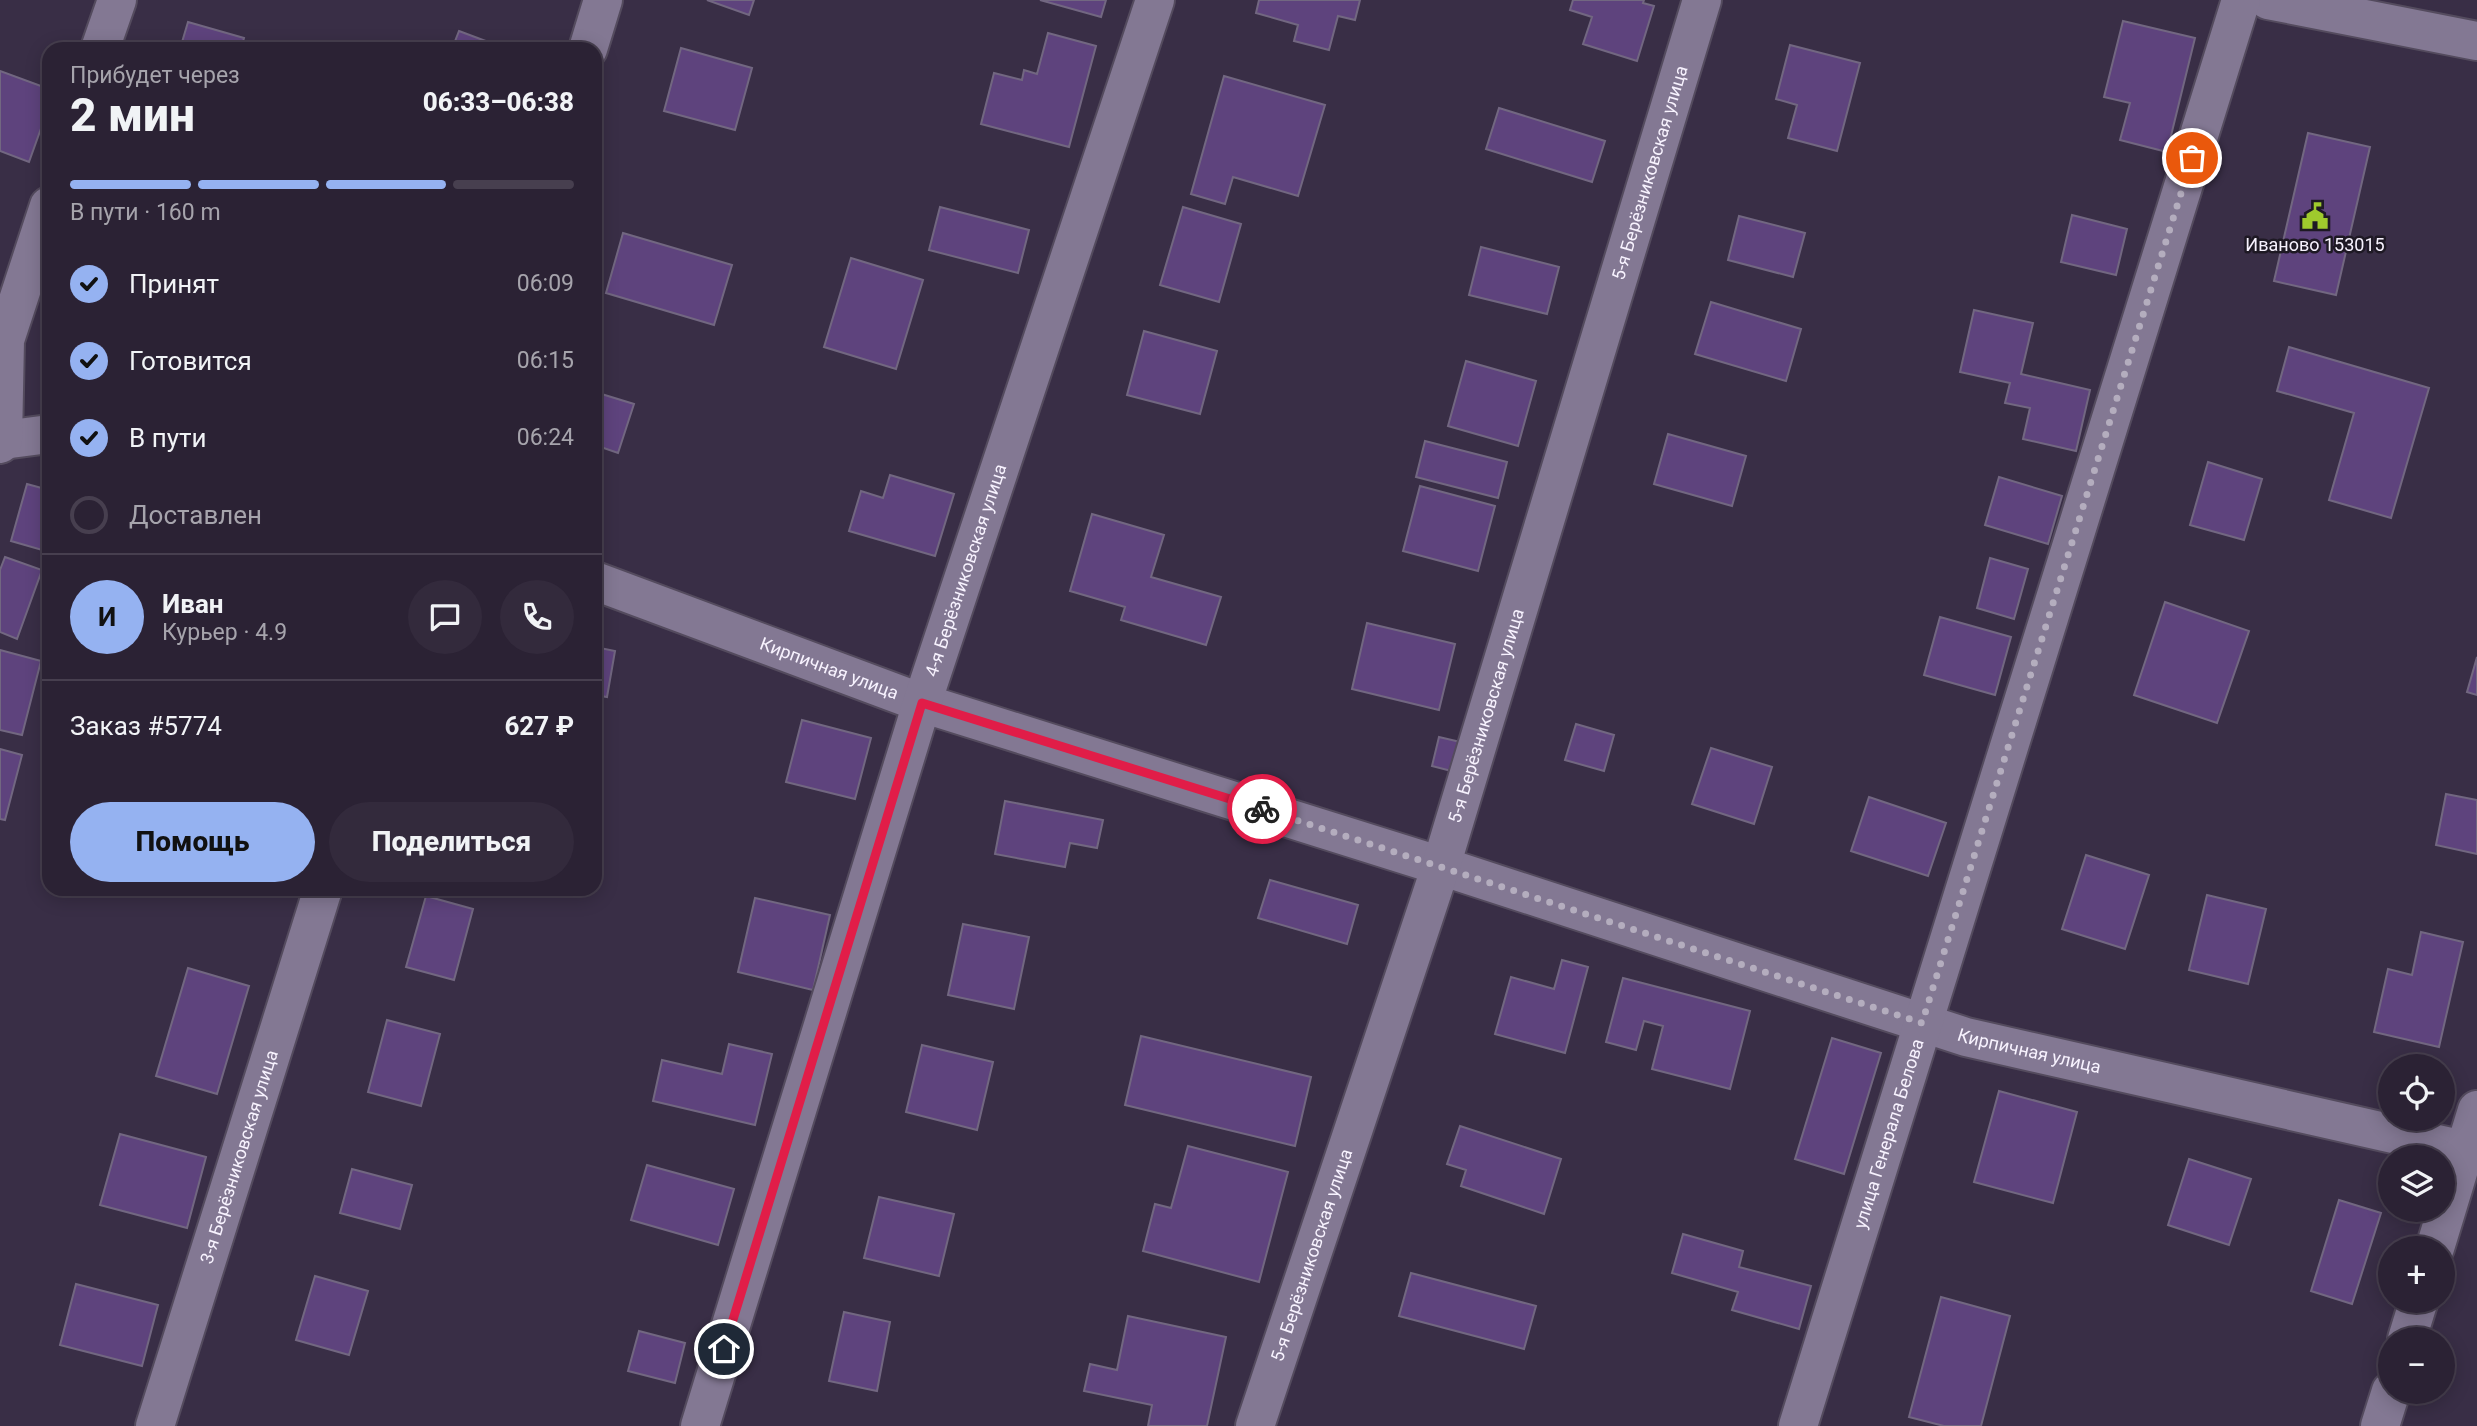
<!DOCTYPE html>
<html lang="ru">
<head>
<meta charset="utf-8">
<style>
  body { margin:0; font-family:Roboto,sans-serif; background:#332a3c; color:#f1f3f6; height:100vh; display:flex; flex-direction:column; font-size:26px; white-space:nowrap }
  * { box-sizing:border-box; margin:0 }
  p { font-size:23px; color:#a6a4ac }
  .icon { flex:none; width:38px; height:38px; fill:none; stroke:currentColor; stroke-width:2; stroke-linecap:round; stroke-linejoin:round }
  .map { position:relative; flex:1; overflow:hidden }
  .sheet { position:absolute; left:42px; top:42px; width:560px; height:854px; display:flex; flex-direction:column; background:#2b2234; border-radius:21px; box-shadow:0 4px 18px #0003,0 0 0 2px #473f4f }
  .sheet>* { flex:none }
  .tools { position:absolute; left:2378px; top:1054px; display:grid; gap:14px }
  .tools a { display:grid; place-items:center; width:77px; height:77px; border-radius:50%; background:#2b2234; box-shadow:0 4px 18px #0003,0 0 0 2px #473f4f; font-size:35px }
  .pin { position:absolute; display:grid; place-items:center; width:60px; height:60px; color:#fff; margin:-30px; border:4px solid #fff; border-radius:50%; box-shadow:0 2px 7px #0007 }
  .courier { position:absolute; display:grid; place-items:center; width:70px; height:70px; margin:-35px; border:5px solid #e11d48; border-radius:50%; background:#fff; color:#222; box-shadow:0 2px 9px #0007 }
  .headline em { font-style:normal; font-weight:800 }
  .headline div { display:flex; flex-direction:column-reverse }
  .headline { display:flex; align-items:center; justify-content:space-between; height:119px; padding:0 28px }
  h1 { font-size:46px; font-weight:800; line-height:52px }
  .bar { display:grid; grid-template-columns:repeat(4,1fr); gap:10px 7px; align-content:center; height:84px; padding:0 28px }
  .bar i { height:9px; border-radius:5px; background:#473f4f }
  .bar .current { background:#95b2f1 }
  .bar p { grid-column:span 4 }
  .line { display:flex; align-items:center; gap:18px; padding:0 28px; border-top:2px solid #473f4f }
  .line div { flex:1 }
  .round { display:grid; place-items:center; flex:none; width:74px; height:74px; border-radius:37px; background:#332a3c }
  ol { padding:0 28px; list-style:none }
  li { display:flex; align-items:center; gap:21px; height:77px }
  li p { margin-inline-start:auto }
  li .icon { padding:7px; border-radius:50%; background:#95b2f1; color:#111; stroke-width:4 }
  li:last-child { color:#a6a4ac }
  li i { width:38px; height:38px; border:4px solid #473f4f; border-radius:50% }
  .action { display:flex; gap:14px; margin-top:auto; padding:14px 28px }
  .action a { flex:1; height:80px; border-radius:42px; background:#95b2f1; color:#111; font-size:28px; font-weight:800; line-height:80px; text-align:center }
  .action a+a { background:#332a3c; color:#f1f3f6 }
  .map>svg:first-child { display:block }
</style>
</head>
<body>
<div class="map">
<svg width="2477" height="1426" viewBox="0 0 2477 1426">
  <rect width="100%" height="100%" fill="#392e46"/>
  <path fill="#5e437d" stroke="#726781" stroke-width="2" d="M707 0H754L749 15Z
    M1040 0H1106L1101 17Z
    M1259 0H1360L1355 20 1338 16 1329 50 1294 41 1298 25 1256 13Z
    M1573 0H1644L1643 3 1654 6 1637 61 1583 44 1592 17 1570 10Z
    M2123 21 2195 38 2167 152 2120 140 2130 103 2104 97Z
    M188 22 244 38 241 49H180Z
    M459 31 507 49H452Z
    M1048 33 1096 46 1069 147 981 124 994 73 1022 80 1024 70 1037 74Z
    M1790 45 1860 63 1837 151 1788 138 1797 105 1776 99Z
    M681 48 752 68 735 130 664 111Z
    M0 71 49 89V106L29 162 0 151Z
    M1224 76 1325 105 1298 196 1233 177 1225 204 1191 194Z
    M1499 108 1605 141 1592 182 1486 149Z
    M2308 133 2370 147 2336 295 2274 281Z
    M940 207 1029 230 1018 273 929 250Z
    M1183 207 1241 224 1219 302 1160 285Z
    M2072 215 2127 229 2116 275 2061 262Z
    M1739 216 1805 233 1793 277 1728 260Z
    M623 233 732 265 714 325 606 293Z
    M1481 247 1559 267 1547 314 1469 295Z
    M851 258 923 280 896 369 824 347Z
    M1711 302 1801 329 1786 381 1695 354Z
    M1974 310 2033 323 2021 374 2090 390 2076 451 2023 439 2030 408 2005 403 2010 383 1960 372Z
    M1144 331 1217 351 1200 414 1127 395Z
    M2289 347 2429 388 2391 518 2329 500 2354 413 2277 391Z
    M1466 361 1536 381 1518 446 1448 426Z
    M595 392 634 404 618 453 595 445Z
    M1668 434 1746 456 1732 506 1654 484Z
    M1425 441 1507 462 1498 498 1416 477Z
    M2208 462 2262 479 2244 540 2190 525Z
    M890 475 954 494 935 556 849 531 861 491 883 498Z
    M1999 477 2062 496 2048 544 1985 525Z
    M27 484 49 490V552L11 541Z
    M1420 486 1495 506 1478 571 1403 551Z
    M1092 514 1164 535 1151 577 1221 597 1206 645 1121 620 1125 607 1070 591Z
    M5 557 42 570 17 639 0 632V570Z
    M1990 558 2028 569 2014 619 1977 608Z
    M2165 602 2249 631 2217 723 2134 695Z
    M1940 617 2011 637 1995 695 1924 675Z
    M1367 623 1455 644 1439 710 1352 689Z
    M595 647 615 651 607 697 595 695Z
    M0 650 41 661 22 735 0 730Z
    M2477 657V695L2467 692Z
    M802 720 871 738 855 799 786 782Z
    M1576 724 1614 735 1604 771 1565 760Z
    M1439 737 1469 744 1463 774 1432 766Z
    M1711 748 1772 767 1754 824 1692 804Z
    M0 749 22 755 5 820 0 819Z
    M2446 794 2477 800V854L2436 845Z
    M1869 797 1946 823 1928 876 1851 851Z
    M1005 801 1103 820 1097 848 1070 843 1065 867 995 854Z
    M2086 855 2149 875 2125 949 2062 929Z
    M1270 880 1358 905 1347 944 1258 918Z
    M2207 895 2266 909 2248 984 2189 970Z
    M426 896 473 909 454 980 406 967Z
    M755 898 830 915 813 990 738 972Z
    M963 924 1029 937 1014 1009 948 995Z
    M2421 932 2463 942 2439 1047 2374 1032 2388 969 2412 975Z
    M1562 960 1588 967 1565 1053 1495 1034 1511 977 1554 989Z
    M188 968 249 986 217 1094 156 1076Z
    M1623 978 1750 1011 1730 1089 1652 1069 1663 1026 1644 1021 1636 1050 1606 1042Z
    M387 1020 440 1034 421 1106 368 1092Z
    M1141 1036 1311 1077 1295 1146 1125 1105Z
    M1832 1038 1881 1053 1844 1174 1795 1159Z
    M729 1044 772 1054 755 1125 653 1101 662 1060 722 1074Z
    M922 1045 993 1062 977 1130 906 1112Z
    M1999 1091 2077 1112 2053 1203 1974 1182Z
    M1460 1126 1561 1159 1544 1214 1461 1186 1466 1170 1447 1164Z
    M120 1134 206 1157 187 1228 100 1205Z
    M1188 1146 1288 1172 1259 1282 1143 1251 1155 1204 1171 1208Z
    M2189 1159 2251 1179 2229 1245 2168 1225Z
    M647 1165 734 1189 718 1245 631 1220Z
    M352 1169 412 1185 400 1229 340 1213Z
    M879 1197 954 1214 939 1276 864 1258Z
    M2339 1200 2381 1213 2352 1304 2311 1291Z
    M1683 1234 1743 1251 1739 1267 1811 1286 1799 1329 1732 1310 1738 1292 1672 1273Z
    M1411 1273 1536 1306 1524 1349 1399 1316Z
    M315 1276 368 1291 349 1355 296 1340Z
    M76 1284 158 1305 142 1366 60 1345Z
    M1941 1297 2010 1316 1981 1426H1944L1909 1417Z
    M844 1312 890 1322 877 1391 829 1381Z
    M1128 1316 1226 1337 1207 1426H1148L1152 1405 1084 1391 1090 1364 1117 1370Z
    M639 1331 685 1343 675 1383 628 1371Z"/>
  <g fill="none" stroke-linecap="round" stroke-linejoin="round">
    <defs>
      <g id="street">
        <path d="M2268 0 2477 41"/>
        <path d="M100 49 117 0"/>
        <path d="M588 49 603 0"/>
        <path d="M3 440 49 434"/>
        <path d="M0 444 3 440 5 340 49 206"/>
        <path id="s1" d="M595 581 922 703 1441 866 1966 1037 2477 1153"/>
        <path d="M2435 1248 2477 1110"/>
        <path d="M2407 1339 2419 1300"/>
        <path id="s2" d="M155 1426 323 889"/>
        <path id="s3" d="M700 1426 922 703 1155 0"/>
        <path id="s4" d="M1255 1426 1441 866 1702 0"/>
        <path d="M2380 1426 2391 1391"/>
      </g>
      <g id="secondary">
        <path id="s5" d="M1798 1426 2241 0"/>
      </g>
    </defs>
    <use href="#street" stroke="#544b5e" stroke-width="42"/>
    <use href="#secondary" stroke="#544b5e" stroke-width="42"/>
    <use href="#street" stroke="#837893" stroke-width="38"/>
    <use href="#secondary" stroke="#837893" stroke-width="38"/>
  </g>
  <g fill="none" stroke-linecap="round" stroke-linejoin="round">
    <path stroke="#b4adbe" stroke-width="7" stroke-dasharray="0 12.6" d="M1262 809 1922 1023 2192 158"/>
    <path stroke="#e11d48" stroke-width="9" d="M724 1349 922 703 1262 809"/>
  </g>
  <defs>
    <symbol id="civic-bare" viewBox="-9 -9 18 18"><path d="M-.6-6.5H3V-4.5H.6V-3L4-1V1h2V6H-6V1h2V-1L-.6-3ZM-1.2 2.5V6h2.4V2.5Z" fill="#9fca2d" stroke="#1e1924" stroke-width="2.5" paint-order="stroke"/></symbol>
  </defs>
  <g fill-rule="evenodd">
    <use href="#civic-bare" x="2296" y="197" width="38" height="38"/>
  </g>
  <g text-anchor="middle" stroke-width="5" stroke-linejoin="round" paint-order="stroke">
    <g font-size="18" fill="#f7f2fe" stroke="#1e1924">
      <text dy="6" stroke="none"><textPath href="#s4" startOffset="1314">5-я Берёзниковская улица</textPath></text>
      <text dy="6" stroke="none"><textPath href="#s3" startOffset="896">4-я Берёзниковская улица</textPath></text>
      <text dy="6" stroke="none"><textPath href="#s1" startOffset="250">Кирпичная улица</textPath></text>
      <text dy="6" stroke="none"><textPath href="#s4" startOffset="747">5-я Берёзниковская улица</textPath></text>
      <text dy="6" stroke="none"><textPath href="#s1" startOffset="1510">Кирпичная улица</textPath></text>
      <text dy="6" stroke="none"><textPath href="#s5" startOffset="306">улица Генерала Белова</textPath></text>
      <text dy="6" stroke="none"><textPath href="#s2" startOffset="282">3-я Берёзниковская улица</textPath></text>
      <text dy="6" stroke="none"><textPath href="#s4" startOffset="180">5-я Берёзниковская улица</textPath></text>
    </g>
    <g font-size="18" fill="#f7f2fe" stroke="#1e1924">
      <text x="2315" y="251">Иваново 153015</text>
    </g>
  </g>
</svg>
<div class="tools">
<a><svg class="icon" aria-label="locate" viewBox="0 0 24 24"><circle cx="12" cy="12" r="6"/><path d="M12 2v4M12 18v4M2 12h4M18 12h4"/></svg></a>
<a><svg class="icon" aria-label="layers" viewBox="0 0 24 24"><path d="M12 4l9 5-9 5-9-5zM3 14l9 5 9-5"/></svg></a>
<a>+</a>
<a>−</a>
</div>
<div class="pin" style="left:2192px;top:158px;background:#ea580c"><svg class="icon" aria-label="bag" viewBox="0 0 24 24"><path d="M5 8h14l-1 12H6zM9 8a3 3 0 0 1 6 0"/></svg></div>
<div class="pin" style="left:724px;top:1349px;background:#1f2937"><svg class="icon" aria-label="home" viewBox="0 0 24 24"><path d="M3 11l9-7 9 7M6 9v11h12V9"/></svg></div>
<div class="courier" style="left:1262px;top:809px"><svg class="icon" aria-label="bike" viewBox="0 0 24 24"><circle cx="6" cy="16" r="4"/><circle cx="18" cy="16" r="4"/><path d="M6 16l4-8h5l3 8M10 8l3 8H6M13 5h3"/></svg></div>
<section class="sheet">
<div class="headline"><div><h1>2 мин</h1><p>Прибудет через</p></div><em>06:33–06:38</em></div>
<div class="bar"><i class="current"></i><i class="current"></i><i class="current"></i><i></i><p>В пути · 160 m</p></div>
<ol>
<li><svg class="icon" aria-label="check" viewBox="0 0 24 24"><path d="M5 12l5 5 9-10"/></svg>Принят<p>06:09</p></li>
<li><svg class="icon" aria-label="check" viewBox="0 0 24 24"><path d="M5 12l5 5 9-10"/></svg>Готовится<p>06:15</p></li>
<li><svg class="icon" aria-label="check" viewBox="0 0 24 24"><path d="M5 12l5 5 9-10"/></svg>В пути<p>06:24</p></li>
<li><i></i>Доставлен</li>
</ol>
<div class="line" style="height:126px"><b class="round" style="background:#95b2f1;color:#111">И</b><div><b>Иван</b><p>Курьер · 4.9</p></div><a class="round"><svg class="icon" aria-label="chat" viewBox="0 0 24 24"><path d="M4 5h16v11H9l-5 4z"/></svg></a><a class="round"><svg class="icon" aria-label="phone" viewBox="0 0 24 24"><path d="M5 4h4l2 5-3 2q2 4 5 5l2-3 5 2v4C11 20 4 13 5 4z"/></svg></a></div>
<div class="line" style="height:91px"><div>Заказ #5774</div><b>627 ₽</b></div>
<div class="action"><a>Помощь</a><a>Поделиться</a></div>
</section>
</div>
</body>
</html>
